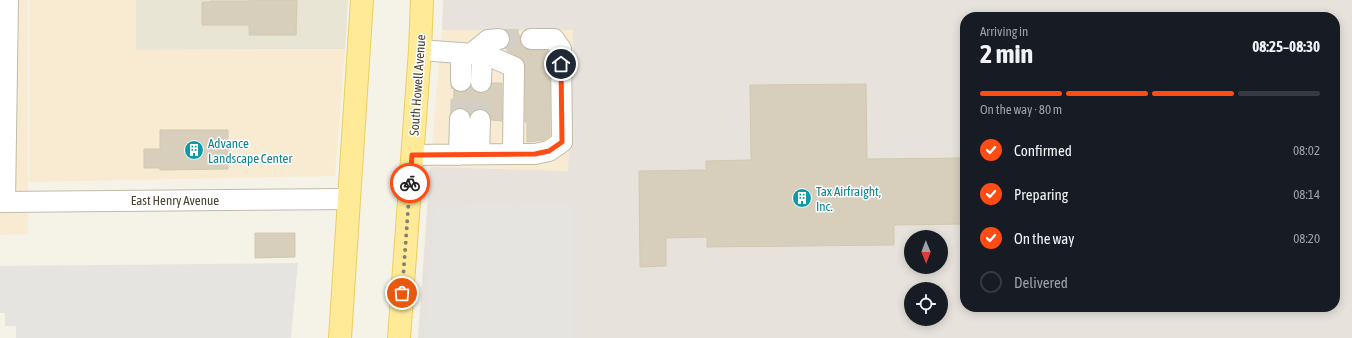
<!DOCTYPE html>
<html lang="en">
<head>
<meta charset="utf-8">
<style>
  body { margin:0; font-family:"Asap Condensed",sans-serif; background:#20242c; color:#f1f3f6; height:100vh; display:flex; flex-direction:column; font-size:15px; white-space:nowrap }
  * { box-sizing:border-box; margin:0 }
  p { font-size:13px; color:#9ea1a6 }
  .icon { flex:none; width:22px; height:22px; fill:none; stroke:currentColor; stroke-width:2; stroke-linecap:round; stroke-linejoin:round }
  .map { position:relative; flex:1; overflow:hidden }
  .panel { position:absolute; left:960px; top:12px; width:380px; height:300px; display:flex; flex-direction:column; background:#171b24; border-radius:16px; box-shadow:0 2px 10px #0003 }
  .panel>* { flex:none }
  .needle { width:26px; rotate:179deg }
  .buttons { position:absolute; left:904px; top:230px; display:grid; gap:8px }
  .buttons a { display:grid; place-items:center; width:44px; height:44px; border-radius:50%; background:#171b24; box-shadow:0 2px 10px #0003; font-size:20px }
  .pin { position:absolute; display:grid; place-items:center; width:34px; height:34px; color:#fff; margin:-17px; border:2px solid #fff; border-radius:50%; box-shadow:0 1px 4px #0007 }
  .courier { position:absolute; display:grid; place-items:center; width:40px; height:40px; margin:-20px; border:3px solid #ff4c15; border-radius:50%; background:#fff; color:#222; box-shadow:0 1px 5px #0007 }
  .overview em { font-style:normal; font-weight:700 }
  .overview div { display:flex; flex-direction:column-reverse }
  .overview { display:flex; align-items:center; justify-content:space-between; height:68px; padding:0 20px }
  h1 { font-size:26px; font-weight:700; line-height:30px }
  .bar { display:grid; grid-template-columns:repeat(4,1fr); gap:6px 4px; align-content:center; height:48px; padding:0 20px }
  .bar i { height:5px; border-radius:3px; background:#363941 }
  .bar .selected { background:#ff4c15 }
  .bar p { grid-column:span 4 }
  ol { padding:0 20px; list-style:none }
  li { display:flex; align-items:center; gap:12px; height:44px }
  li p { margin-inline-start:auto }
  li .icon { padding:4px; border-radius:50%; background:#ff4c15; color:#fff; stroke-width:4 }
  li:last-child { color:#9ea1a6 }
  li i { width:22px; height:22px; border:2px solid #363941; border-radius:50% }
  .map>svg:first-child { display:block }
</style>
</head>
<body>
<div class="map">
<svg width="1352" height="338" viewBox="0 0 1352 338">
  <rect width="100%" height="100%" fill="#f5f2e8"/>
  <path fill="#e9e5d5" d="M136 0H348L345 49 136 50Z"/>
  <path fill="#f8ebd2" d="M0 0H28V234L0 235Z
    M29 0H136V50L345 49 335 176 29 182Z
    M442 30H573L568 171 430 167Z"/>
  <path fill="#e7e3dc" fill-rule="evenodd" d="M443 0H1352V338H418L430 167 568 171 573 30H442ZM965 17H1335V307H965ZM911 237H941V267H911ZM911 289H941V319H911Z"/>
  <path fill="#e6e4e0" d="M574 205V338H425L435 206Z
    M298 263 291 338H16V326H5V313H0V266Z"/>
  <path fill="#d7cfbc" stroke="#d3c8af" d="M250 0H297L296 35H249V25H202V2H210V1H250Z
    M510 35H520V39L521 44 526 49 531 50H547L550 53V136L544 140 527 142V122H525V67L524 61 519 57 507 51V47L510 43Z
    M492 83H502V121L491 120 490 114 486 110 481 109 475 110 470 114 466 109 461 108 455 109 453 111 454 89 461 92 466 91 471 87 475 91 481 93 487 92 490 88Z
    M866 84 867 159 965 158V224L894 225V245L707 247V237L666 238V266L640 267 639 171 706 170V161L751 160 750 85Z
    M160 130H228V169L160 170V168H144V149H160Z
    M255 233H295V257L255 258Z"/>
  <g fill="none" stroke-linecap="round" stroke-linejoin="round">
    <path stroke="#d3cfc4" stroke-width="20" stroke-dasharray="20 10" stroke-linecap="butt" d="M499 39H531
      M460 119 461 81
      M480 120 481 82"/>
    <defs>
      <path id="minor" d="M471 54 488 40 499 39
        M461 81V53
        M481 82 482 55
        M479 154 480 120
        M513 154H535L549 151 562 142 561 49 554 39H531
        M412 155 513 154 514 67 487 55 420 50
        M459 155 460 119
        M0 202 349 199
        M5 202 8 0"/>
      <path id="major" d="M340 338 362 0
        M399 338 420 50 422 0"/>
    </defs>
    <use href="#minor" stroke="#c1bbaa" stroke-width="22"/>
    <use href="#major" stroke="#eccd5f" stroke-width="24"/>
    <use href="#minor" stroke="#fff" stroke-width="20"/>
    <use href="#major" stroke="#ffea97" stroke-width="22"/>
  </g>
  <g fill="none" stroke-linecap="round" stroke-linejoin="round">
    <path stroke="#858074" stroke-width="4" stroke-dasharray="0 7.2" d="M402 293 410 183"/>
    <path stroke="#ff4c15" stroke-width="5" d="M410 183 412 155 535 154 549 151 562 142 561 64"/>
  </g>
  <defs>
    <symbol id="building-disc" viewBox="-11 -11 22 22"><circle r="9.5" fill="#0f9aa8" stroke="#fff"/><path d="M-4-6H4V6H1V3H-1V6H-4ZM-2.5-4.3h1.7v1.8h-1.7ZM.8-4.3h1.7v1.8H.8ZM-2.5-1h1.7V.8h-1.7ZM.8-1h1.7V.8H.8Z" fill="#fff"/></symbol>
  </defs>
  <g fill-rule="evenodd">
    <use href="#building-disc" x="183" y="139" width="22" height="22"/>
    <use href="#building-disc" x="791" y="187" width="22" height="22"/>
  </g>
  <g text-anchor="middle" stroke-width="3" stroke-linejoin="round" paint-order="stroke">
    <g font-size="13" fill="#494336" stroke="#fff">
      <text transform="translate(417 85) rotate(-86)" y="5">South Howell Avenue</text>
      <text x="175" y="205">East Henry Avenue</text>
    </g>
    <g font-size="13" fill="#0d838f" stroke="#fff" text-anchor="start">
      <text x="208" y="148">Advance<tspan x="208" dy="15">Landscape Center</tspan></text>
      <text x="816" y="196">Tax Airfraight,<tspan x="816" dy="15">Inc.</tspan></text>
    </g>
  </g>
</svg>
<div class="buttons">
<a><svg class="needle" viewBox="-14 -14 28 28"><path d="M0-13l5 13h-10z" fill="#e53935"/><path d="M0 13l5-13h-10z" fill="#9ea1a6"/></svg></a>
<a><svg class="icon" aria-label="locate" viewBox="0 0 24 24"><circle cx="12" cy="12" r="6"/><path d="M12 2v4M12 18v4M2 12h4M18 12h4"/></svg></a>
</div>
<div class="pin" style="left:402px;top:293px;background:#ea580c"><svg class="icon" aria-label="bag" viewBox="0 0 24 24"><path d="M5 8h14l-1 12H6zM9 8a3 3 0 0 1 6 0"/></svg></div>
<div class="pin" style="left:561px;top:64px;background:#1f2937"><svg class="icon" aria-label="home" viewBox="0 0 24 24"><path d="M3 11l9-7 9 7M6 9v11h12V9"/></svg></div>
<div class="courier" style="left:410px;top:183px"><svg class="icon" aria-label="bike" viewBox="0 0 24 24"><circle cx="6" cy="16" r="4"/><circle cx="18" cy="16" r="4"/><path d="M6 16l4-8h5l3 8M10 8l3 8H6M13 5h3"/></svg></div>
<section class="panel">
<div class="overview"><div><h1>2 min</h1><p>Arriving in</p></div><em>08:25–08:30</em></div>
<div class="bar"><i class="selected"></i><i class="selected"></i><i class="selected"></i><i></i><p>On the way · 80 m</p></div>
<ol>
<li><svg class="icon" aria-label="check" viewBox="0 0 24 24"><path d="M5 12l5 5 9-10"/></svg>Confirmed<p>08:02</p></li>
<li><svg class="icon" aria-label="check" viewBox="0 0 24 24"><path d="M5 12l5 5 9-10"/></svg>Preparing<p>08:14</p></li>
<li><svg class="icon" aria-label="check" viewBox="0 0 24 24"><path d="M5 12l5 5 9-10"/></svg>On the way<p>08:20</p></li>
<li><i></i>Delivered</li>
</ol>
</section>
</div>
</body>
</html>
